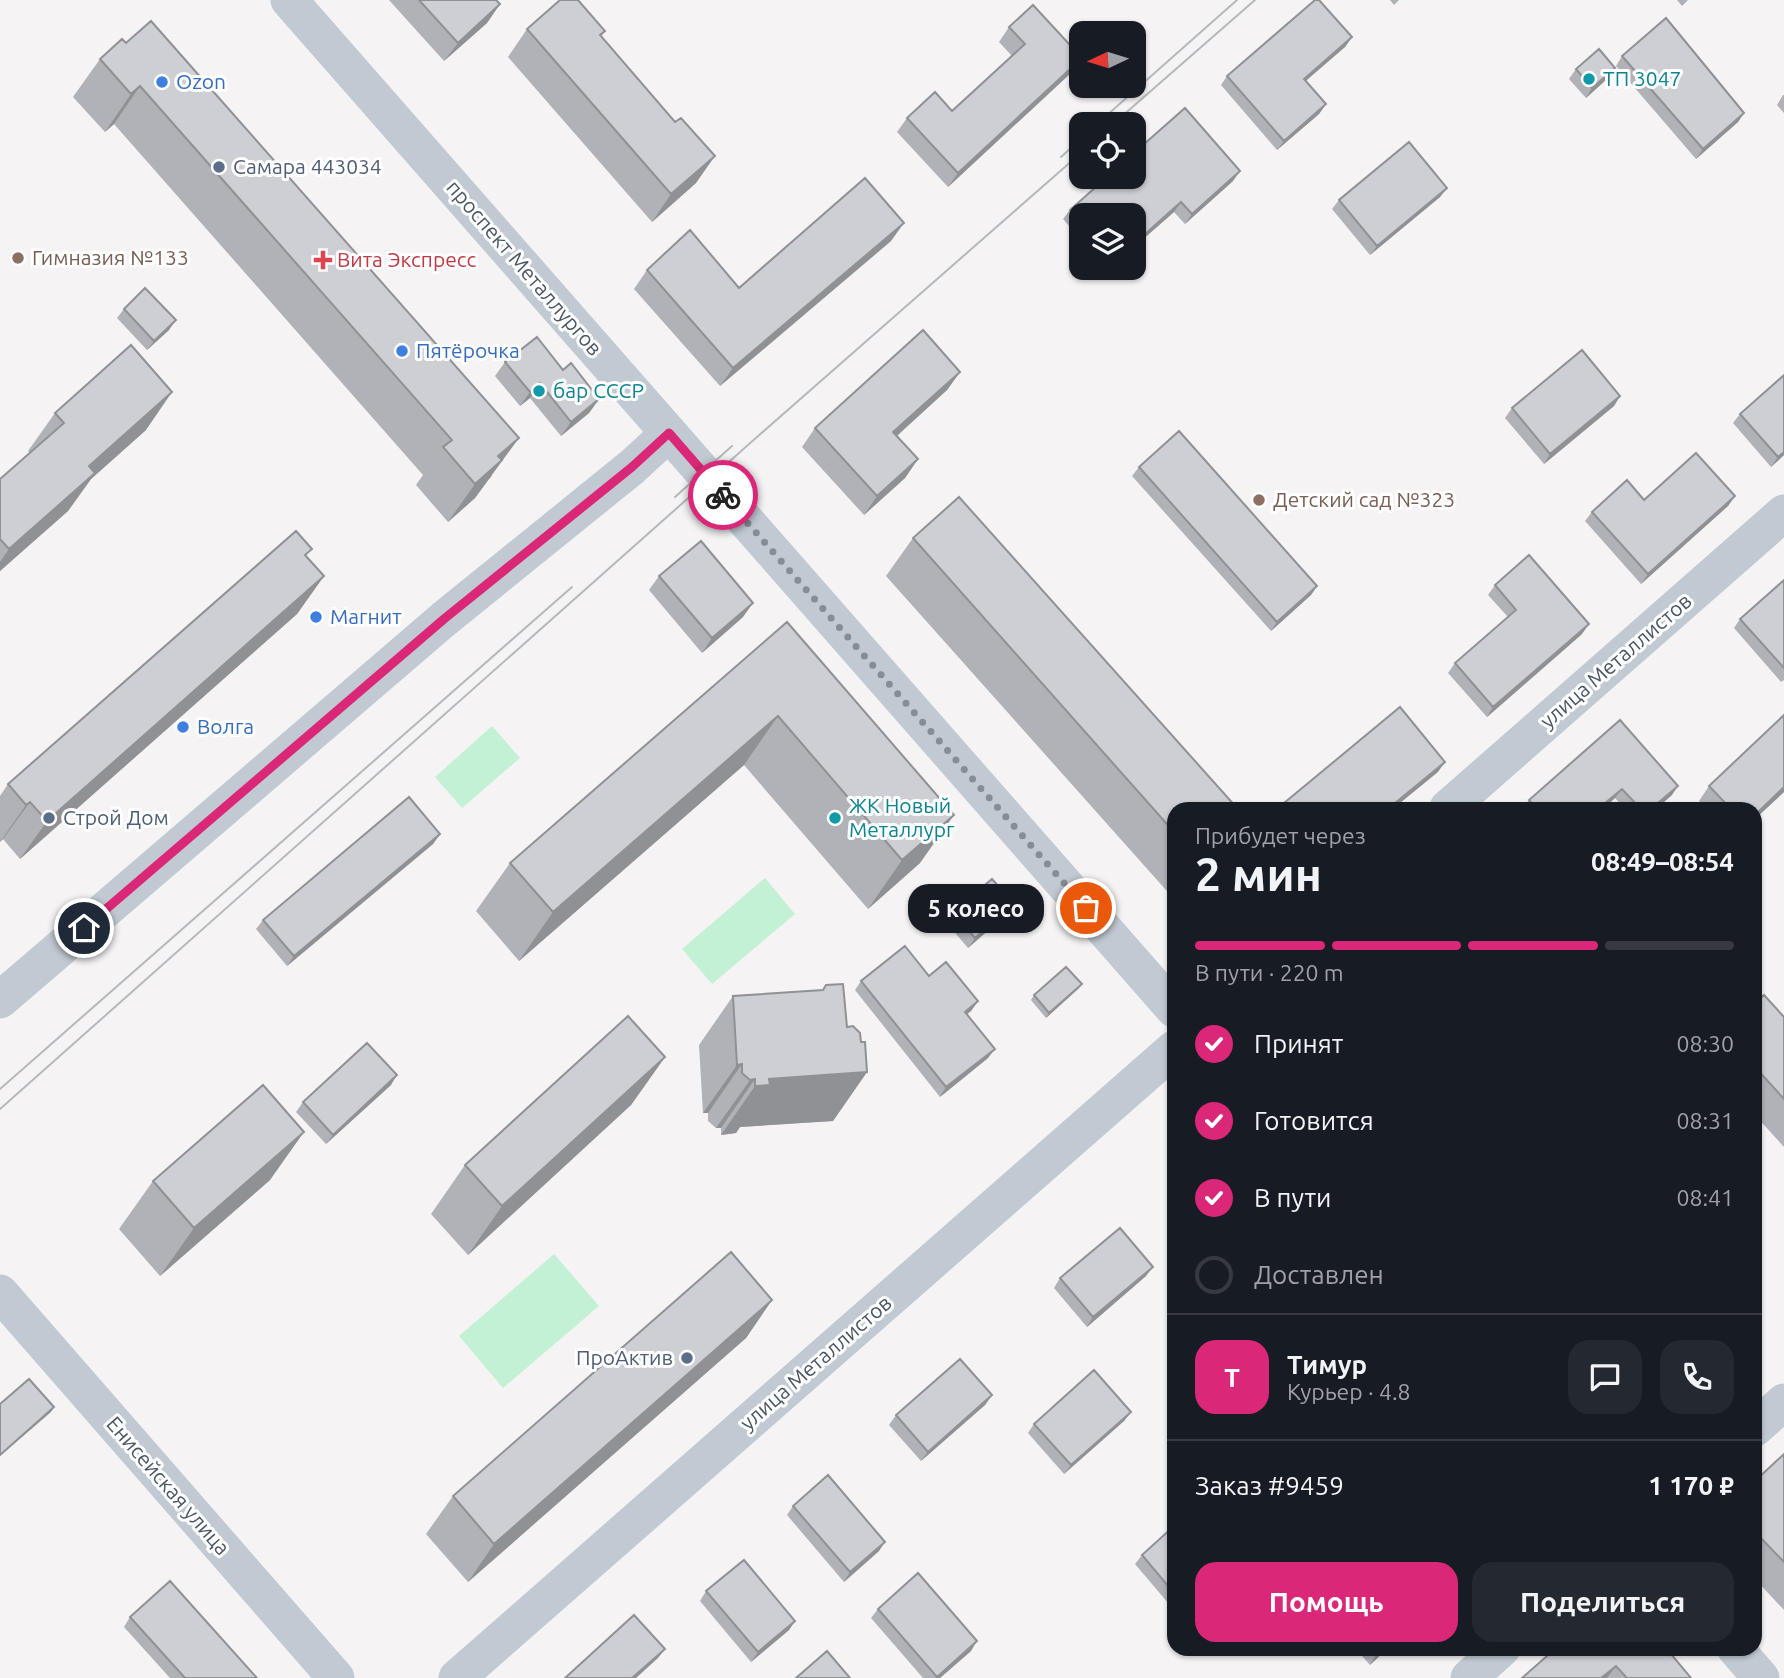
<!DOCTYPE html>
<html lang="ru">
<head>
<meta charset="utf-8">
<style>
  body { margin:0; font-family:Ubuntu,sans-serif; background:#242831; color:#f1f3f6; height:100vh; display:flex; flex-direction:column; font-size:26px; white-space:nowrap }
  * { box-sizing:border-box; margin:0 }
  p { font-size:23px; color:#9ea1a6 }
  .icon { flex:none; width:38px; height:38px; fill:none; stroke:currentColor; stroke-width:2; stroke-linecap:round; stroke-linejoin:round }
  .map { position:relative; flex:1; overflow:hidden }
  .panel { position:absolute; left:1167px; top:802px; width:595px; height:854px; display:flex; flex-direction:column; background:#171b24; border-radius:21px; box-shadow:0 2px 5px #0004 }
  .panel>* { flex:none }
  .needle { width:46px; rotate:266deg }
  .tools { position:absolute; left:1069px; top:21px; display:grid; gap:14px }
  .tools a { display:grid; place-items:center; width:77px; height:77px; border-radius:14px; background:#171b24; box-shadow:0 2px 5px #0004; font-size:35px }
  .pin { position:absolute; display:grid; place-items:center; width:60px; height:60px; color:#fff; margin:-30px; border:4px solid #fff; border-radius:50%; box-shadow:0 2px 7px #0007 }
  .courier { position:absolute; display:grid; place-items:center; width:70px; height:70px; margin:-35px; border:5px solid #db2777; border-radius:50%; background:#fff; color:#222; box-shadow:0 2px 9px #0007 }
  .bubble { position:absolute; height:49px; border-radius:21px; background:#171b24; box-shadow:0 2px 5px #0004; font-size:23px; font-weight:700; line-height:49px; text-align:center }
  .headline em { font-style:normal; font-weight:700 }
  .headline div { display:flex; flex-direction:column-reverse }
  .headline { display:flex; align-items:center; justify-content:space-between; height:119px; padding:0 28px }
  h1 { font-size:46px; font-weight:700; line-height:52px }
  .bar { display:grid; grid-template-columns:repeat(4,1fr); gap:10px 7px; align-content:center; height:84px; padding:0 28px }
  .bar i { height:9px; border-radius:5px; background:#363941 }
  .bar .selected { background:#db2777 }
  .bar p { grid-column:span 4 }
  .line { display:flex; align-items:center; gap:18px; padding:0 28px; border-top:2px solid #363941 }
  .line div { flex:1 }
  .round { display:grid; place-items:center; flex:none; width:74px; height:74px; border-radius:21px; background:#242831 }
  ol { padding:0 28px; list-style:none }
  li { display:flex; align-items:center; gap:21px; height:77px }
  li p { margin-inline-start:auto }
  li .icon { padding:7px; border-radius:50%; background:#db2777; color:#fff; stroke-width:4 }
  li:last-child { color:#9ea1a6 }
  li i { width:38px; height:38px; border:4px solid #363941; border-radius:50% }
  .cta { display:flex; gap:14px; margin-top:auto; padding:14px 28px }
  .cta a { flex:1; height:80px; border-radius:21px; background:#db2777; color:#fff; font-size:28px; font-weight:700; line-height:80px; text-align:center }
  .cta a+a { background:#242831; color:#f1f3f6 }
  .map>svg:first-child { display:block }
</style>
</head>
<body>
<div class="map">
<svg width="1784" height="1678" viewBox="0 0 1784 1678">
  <rect width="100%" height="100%" fill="#f5f3f3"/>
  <path fill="#c3f1d5" d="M492 726 520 758 462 808 435 777Z
    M765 878 795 914 712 984 682 949Z
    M554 1254 599 1306 503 1388 459 1336Z"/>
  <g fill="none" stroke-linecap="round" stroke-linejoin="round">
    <path stroke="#c1cad2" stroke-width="37" d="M289 0 1174 1009
      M1448 808 1784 513
      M0 1000 444 619 632 467 669 433
      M0 1293 336 1678
      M1755 1428 1784 1402
      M1735 1648 1761 1678
      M457 1678 1174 1049
      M1469 1678 1502 1648"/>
    <path stroke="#b5b8bd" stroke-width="2" d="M1097 124 1237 0
      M1113 124 1255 0
      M1061 157 1082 138
      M675 497 732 446
      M0 1089 572 587
      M0 1109 757 437 1082 152"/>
  </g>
  <path fill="#b0b2b7" d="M389 0H496L500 4 487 23 444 61Z
    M1390 0H1399L1394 5Z
    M1677 0H1688L1682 6Z
    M1009 27 1072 72 948 187 897 132 907 118 952 111 1012 56 999 42Z
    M527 29 605 31 601 37 696 183 652 222 508 57Z
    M1352 37 1345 47 1306 81 1326 104 1319 114 1277 150 1221 85 1227 76Z
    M122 39 492 476 489 479 475 498 448 522 416 485 423 475 114 124 105 132 73 97 100 59Z
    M1622 56 1744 113 1738 122 1696 159 1616 66Z
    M1576 69 1608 78 1586 98 1569 79Z
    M1783 95H1784V113L1777 105Z
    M1233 181 1185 224 1174 212 1134 247V215H1082V241L1063 219 1070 210Z
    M1447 188 1440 197 1370 255 1332 209 1339 200Z
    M891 241 720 386 634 289 647 270 739 288Z
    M124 309 169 330 147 350 117 318Z
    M505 362 563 370 599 399 589 413 561 436 530 398 520 406 495 376Z
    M960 372 947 390 897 436 918 459 905 478 864 515 802 447 815 428Z
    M1784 375V455L1771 467 1733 423 1740 414Z
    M1620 396 1614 406 1544 464 1505 418 1512 408Z
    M55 413 146 430 91 479 68 511 0 571V479L30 453 28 451Z
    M1139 467 1317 586 1311 595 1271 631 1132 476Z
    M1735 496 1728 506 1641 584 1585 521 1592 512 1644 500Z
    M913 538 1174 808V899L886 576Z
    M306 557 324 576 297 614 20 859 3 839 0 842V796L8 784Z
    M659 576 743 617 702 653 649 590Z
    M1784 580V680L1781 682 1734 628 1740 619Z
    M1495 585 1582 634 1487 717 1448 673 1455 663 1508 617 1488 595Z
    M787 622 920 863 868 909 744 765 519 961 476 911 510 863Z
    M1784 715V792L1755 819V808H1706L1699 801 1709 786Z
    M1620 720 1672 795 1657 808H1624L1615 798 1604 808H1523L1529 800Z
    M440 834 433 844 287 966 256 929 263 920Z
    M1014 904 1007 914 968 948 946 922 953 912Z
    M929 976 978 1001 971 1011 967 1014 988 1058 940 1097 855 990 861 981Z
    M1082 984 1078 989 1046 1018 1031 1000 1034 995Z
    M822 990 847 1027 861 1042 867 1072 833 1121 740 1127 736 1133 721 1135V1128H716L708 1121V1113H703L699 1045 733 996Z
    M1755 1003 1784 1017V1147L1755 1115Z
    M665 1057 631 1105 468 1255 431 1214 465 1165Z
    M391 1085 326 1144 296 1112 303 1102Z
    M1174 1173V1182L1171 1178Z
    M270 1180 160 1276 119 1229 153 1181Z
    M1146 1276 1087 1327 1054 1288 1060 1278Z
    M772 1300 746 1338 468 1582 426 1534 453 1496Z
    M992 1395 985 1405 921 1461 889 1425 896 1415Z
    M1131 1412 1124 1421 1064 1474 1028 1433 1034 1424Z
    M1784 1454V1610L1755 1579V1481Z
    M793 1506 879 1551 844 1582 787 1515Z
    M1174 1526V1610L1135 1564 1142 1555Z
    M706 1591 795 1621 789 1630 751 1662 700 1601Z
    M878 1609 971 1651 940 1678H923L871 1618Z
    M130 1617 257 1678H170L124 1627Z
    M1355 1648H1388L1370 1665Z
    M1556 1648 1691 1678H1522Z"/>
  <path fill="#909195" d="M500 4 487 23 444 61 458 43Z
    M1352 37 1345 47 1297 88 1304 79Z
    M1082 59 1072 72 948 187 958 173Z
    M1615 68 1608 78 1586 98 1592 88Z
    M140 86 114 124 105 132 131 94Z
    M1326 104 1319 114 1277 150 1284 141Z
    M1744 113 1738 122 1696 159 1703 149Z
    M715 156 696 183 652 222 671 194Z
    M1240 171 1233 181 1185 224 1192 214Z
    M1447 188 1440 197 1370 255 1377 246Z
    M1181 202 1174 212 1134 247V244Z
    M904 223 891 241 720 386 733 368Z
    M176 320 169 330 147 350 154 341Z
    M960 372 947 390 880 451 893 432Z
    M540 383 530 398 520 406 530 392Z
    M172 392 146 430 91 479 68 511 0 571V562L9 549 89 466Z
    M1620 396 1614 406 1544 464 1550 454Z
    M599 399 589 413 561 436 571 422Z
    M519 438 475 498 448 522 475 484 498 456Z
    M1784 452V455L1771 467 1778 457Z
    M918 459 905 478 864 515 877 496Z
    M1735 496 1728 506 1641 584 1648 574Z
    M324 576 297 614 20 859 47 821Z
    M1317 586 1311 595 1271 631 1277 622Z
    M753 603 743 617 702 653 712 638Z
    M1589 624 1582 634 1487 717 1493 707Z
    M778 716 744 765 519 961 553 912Z
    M1445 762 1438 772 1394 808H1389Z
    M1678 786 1672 795 1657 808H1652Z
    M1784 787V792L1755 819V815Z
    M1622 789 1615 798 1604 808H1599Z
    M30 802 3 839 0 842 26 805Z
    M954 815 920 863 868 909 902 860Z
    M440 834 433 844 287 966 294 956Z
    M1014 904 1007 914 968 948 975 938Z
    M1082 984 1078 989 1046 1018 1049 1013Z
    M978 1001 971 1011 958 1021 965 1012Z
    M995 1049 988 1058 940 1097 946 1087Z
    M665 1057 631 1105 468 1255 502 1206Z
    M742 1064 708 1113H703L737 1065Z
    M867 1072 833 1121 740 1127 736 1133 721 1135 755 1086 769 1079Z
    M397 1075 391 1085 326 1144 333 1135Z
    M755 1079 721 1128H716L750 1080Z
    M304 1132 270 1180 160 1276 194 1228Z
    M1153 1267 1146 1276 1087 1327 1093 1317Z
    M772 1300 746 1338 468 1582 494 1544Z
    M992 1395 985 1405 921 1461 928 1452Z
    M54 1407 51 1412 0 1456V1455Z
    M1131 1412 1124 1421 1064 1474 1071 1465Z
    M885 1542 879 1551 844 1582 850 1572Z
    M795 1621 789 1630 751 1662 758 1652Z
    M977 1641 971 1651 940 1678H936Z
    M1384 1648H1388L1370 1665 1376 1655Z
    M665 1649 658 1658 636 1678H632Z
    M1616 1666 1607 1678H1601Z"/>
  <path fill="#cdcfd5" stroke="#909195" stroke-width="2" d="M419 0H496L500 4 458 43Z
    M560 0H578L605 31 600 35 675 122 681 118 715 156 671 194 527 29Z
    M1315 0H1319L1352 37 1304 79 1326 104 1284 141 1227 76Z
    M1033 5 1082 58 958 173 907 118 935 92 952 111 1025 44 1009 27Z
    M1666 18 1744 113 1703 149 1622 56Z
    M151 21 519 438 498 456 502 460 475 484 443 447 452 440 140 86 131 94 100 59 122 39 126 43Z
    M1599 49 1615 68 1592 88 1576 69Z
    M1185 108 1240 171 1192 214 1181 202 1134 244V215H1082V223L1070 210 1107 177H1134V153Z
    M1409 142 1447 188 1377 246 1339 200Z
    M865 178 904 223 733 368 647 270 690 230 739 288Z
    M145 288 176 320 154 341 124 309Z
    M923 330 960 372 893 432 918 459 877 496 815 428Z
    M537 337 563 370 571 363 599 399 571 422 540 383 530 392 505 362Z
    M131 345 172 392 89 466 95 473 9 549 0 539V479L64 423 55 413Z
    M1582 350 1620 396 1550 454 1512 408Z
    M1784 375V452L1778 457 1740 414Z
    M1179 431 1317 586 1277 622 1139 467Z
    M1696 453 1735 496 1648 574 1592 512 1627 480 1644 500Z
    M959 497 1237 808H1174V832L913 538Z
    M296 531 312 549 305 555 324 576 47 821 30 802 26 805 8 784Z
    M701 541 753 603 712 638 659 576Z
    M1529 555 1589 624 1493 707 1455 663 1516 610 1495 585Z
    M1784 580V668L1740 619Z
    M787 622 954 815 902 860 778 716 553 912 510 863Z
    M1400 707 1445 762 1389 808H1278Z
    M1784 715V787L1755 815V808H1730L1709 786Z
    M1620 720 1678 786 1652 808H1640L1622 789 1599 808H1536L1529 800Z
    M409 797 440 834 294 956 263 920Z
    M992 879 1014 904 975 938 953 912Z
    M905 946 929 976 946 962 978 1001 965 1012 995 1049 946 1087 861 981Z
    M1066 967 1082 984 1049 1013 1034 995Z
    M843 984 847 1027 853 1026 860 1033 861 1042H865L867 1072 769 1079 770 1085 755 1086V1079L750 1080 742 1073V1064L737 1065 733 996 823 990 826 985Z
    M1764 995 1784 1017V1099L1755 1067V1003Z
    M628 1016 665 1057 502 1206 465 1165Z
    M367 1043 397 1075 333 1135 303 1102Z
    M263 1085 304 1132 194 1228 153 1181Z
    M1120 1228 1153 1267 1093 1317 1060 1278Z
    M731 1252 772 1300 494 1544 453 1496Z
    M960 1359 992 1395 928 1452 896 1415Z
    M1094 1370 1131 1412 1071 1465 1034 1424Z
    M29 1379 54 1407 0 1455V1404Z
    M1784 1454V1562L1755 1532V1481Z
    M828 1475 885 1542 850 1572 793 1506Z
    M1174 1526V1593L1142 1555Z
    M744 1560 795 1621 758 1652 706 1591Z
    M918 1573 977 1641 937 1677 878 1609Z
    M170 1581 257 1678H185L130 1617Z
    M634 1615 665 1649 632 1678H565Z
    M1370 1648H1384L1376 1655Z
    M1556 1648H1666L1691 1678H1627L1616 1666 1601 1678H1522Z
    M827 1651 850 1678H796Z"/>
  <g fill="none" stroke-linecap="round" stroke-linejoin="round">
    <path stroke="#868d94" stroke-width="7" stroke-dasharray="0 12.6" d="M723 495 1086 908"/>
    <path stroke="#db2777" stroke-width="9" d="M84 928 444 619 632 467 669 433 723 495"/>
  </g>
  <g fill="#0f9aa8" stroke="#fff" stroke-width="2.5">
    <circle cx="1589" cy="79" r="7"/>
    <circle cx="539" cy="391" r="7"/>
    <circle cx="835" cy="818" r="7"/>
  </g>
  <g fill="#3f7fe0" stroke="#fff" stroke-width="2.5">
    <circle cx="162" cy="82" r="7"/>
    <circle cx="402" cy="351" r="7"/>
    <circle cx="316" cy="617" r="7"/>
    <circle cx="183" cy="727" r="7"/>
  </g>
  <g fill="#5c6f8a" stroke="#fff" stroke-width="2.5">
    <circle cx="219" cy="167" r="7"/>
    <circle cx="49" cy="818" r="7"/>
    <circle cx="687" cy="1358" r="7"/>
  </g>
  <g fill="#8d6e63" stroke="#fff" stroke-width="2.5">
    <circle cx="18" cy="258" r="7"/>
    <circle cx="1259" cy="500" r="7"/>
  </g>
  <path fill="#e0444e" stroke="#fff" stroke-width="2.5" d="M319.5 249.5h7v7h7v7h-7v7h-7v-7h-7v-7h7z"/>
  <g text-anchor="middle" stroke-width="6" stroke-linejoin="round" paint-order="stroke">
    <g font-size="21" fill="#0d838f" stroke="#fff" text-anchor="start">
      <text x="1603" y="86">ТП 3047</text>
      <text x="553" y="398">бар СССР</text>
      <text x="849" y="813">ЖК Новый<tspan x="849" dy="24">Металлург</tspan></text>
    </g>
    <g font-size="21" fill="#366cbe" stroke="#fff" text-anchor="start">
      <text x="176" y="89">Ozon</text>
      <text x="416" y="358">Пятёрочка</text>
      <text x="330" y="624">Магнит</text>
      <text x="197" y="734">Волга</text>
    </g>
    <g font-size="21" fill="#4e5e75" stroke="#fff" text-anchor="start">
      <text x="233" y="174">Самара 443034</text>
      <text x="63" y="825">Строй Дом</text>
      <text x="673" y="1365" text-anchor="end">ПроАктив</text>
    </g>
    <g font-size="21" fill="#785e54" stroke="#fff" text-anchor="start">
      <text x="32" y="265">Гимназия №133</text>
      <text x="1273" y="507">Детский сад №323</text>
    </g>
    <g font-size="21" fill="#be3a42" stroke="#fff" text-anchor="start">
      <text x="337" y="267">Вита Экспресс</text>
    </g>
    <g font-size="21" fill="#4a5661" stroke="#fff">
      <text transform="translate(524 268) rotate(49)" y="7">проспект Металлургов</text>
      <text transform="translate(1616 661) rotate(-41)" y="7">улица Металлистов</text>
      <text transform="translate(816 1363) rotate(-41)" y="7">улица Металлистов</text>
      <text transform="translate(168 1486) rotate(49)" y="7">Енисейская улица</text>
    </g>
  </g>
</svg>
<div class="tools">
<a><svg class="needle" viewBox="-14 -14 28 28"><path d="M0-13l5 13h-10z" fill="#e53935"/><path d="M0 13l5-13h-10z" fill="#9ea1a6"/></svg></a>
<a><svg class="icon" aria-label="locate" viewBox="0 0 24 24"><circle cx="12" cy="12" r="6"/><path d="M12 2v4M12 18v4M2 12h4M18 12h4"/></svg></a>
<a><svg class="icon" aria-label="layers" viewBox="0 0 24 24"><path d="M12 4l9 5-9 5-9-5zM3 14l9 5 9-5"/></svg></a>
</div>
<div class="pin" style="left:1086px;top:908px;background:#ea580c"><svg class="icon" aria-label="bag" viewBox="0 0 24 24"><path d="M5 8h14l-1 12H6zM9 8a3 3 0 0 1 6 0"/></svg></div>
<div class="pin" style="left:84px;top:928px;background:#1f2937"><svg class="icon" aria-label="home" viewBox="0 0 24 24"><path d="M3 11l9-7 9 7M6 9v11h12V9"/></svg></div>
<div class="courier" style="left:723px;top:495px"><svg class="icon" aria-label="bike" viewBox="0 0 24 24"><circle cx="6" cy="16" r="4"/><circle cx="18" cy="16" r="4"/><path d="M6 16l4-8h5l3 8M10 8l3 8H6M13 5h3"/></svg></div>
<div class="bubble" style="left:908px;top:884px;width:136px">5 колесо</div>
<section class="panel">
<div class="headline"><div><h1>2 мин</h1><p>Прибудет через</p></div><em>08:49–08:54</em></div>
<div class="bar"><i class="selected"></i><i class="selected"></i><i class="selected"></i><i></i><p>В пути · 220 m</p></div>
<ol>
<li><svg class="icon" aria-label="check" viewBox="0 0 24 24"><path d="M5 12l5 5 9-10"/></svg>Принят<p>08:30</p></li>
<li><svg class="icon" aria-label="check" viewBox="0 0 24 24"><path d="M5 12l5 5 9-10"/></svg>Готовится<p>08:31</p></li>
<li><svg class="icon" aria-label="check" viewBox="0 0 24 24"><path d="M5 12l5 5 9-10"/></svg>В пути<p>08:41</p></li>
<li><i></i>Доставлен</li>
</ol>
<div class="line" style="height:126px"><b class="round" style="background:#db2777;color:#fff">Т</b><div><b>Тимур</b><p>Курьер · 4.8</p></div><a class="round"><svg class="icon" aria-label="chat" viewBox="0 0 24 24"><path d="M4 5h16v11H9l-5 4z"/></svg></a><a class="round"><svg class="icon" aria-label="phone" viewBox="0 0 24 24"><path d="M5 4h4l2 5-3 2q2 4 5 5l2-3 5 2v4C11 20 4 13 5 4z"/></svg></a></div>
<div class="line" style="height:91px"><div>Заказ #9459</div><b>1 170 ₽</b></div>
<div class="cta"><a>Помощь</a><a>Поделиться</a></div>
</section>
</div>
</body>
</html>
